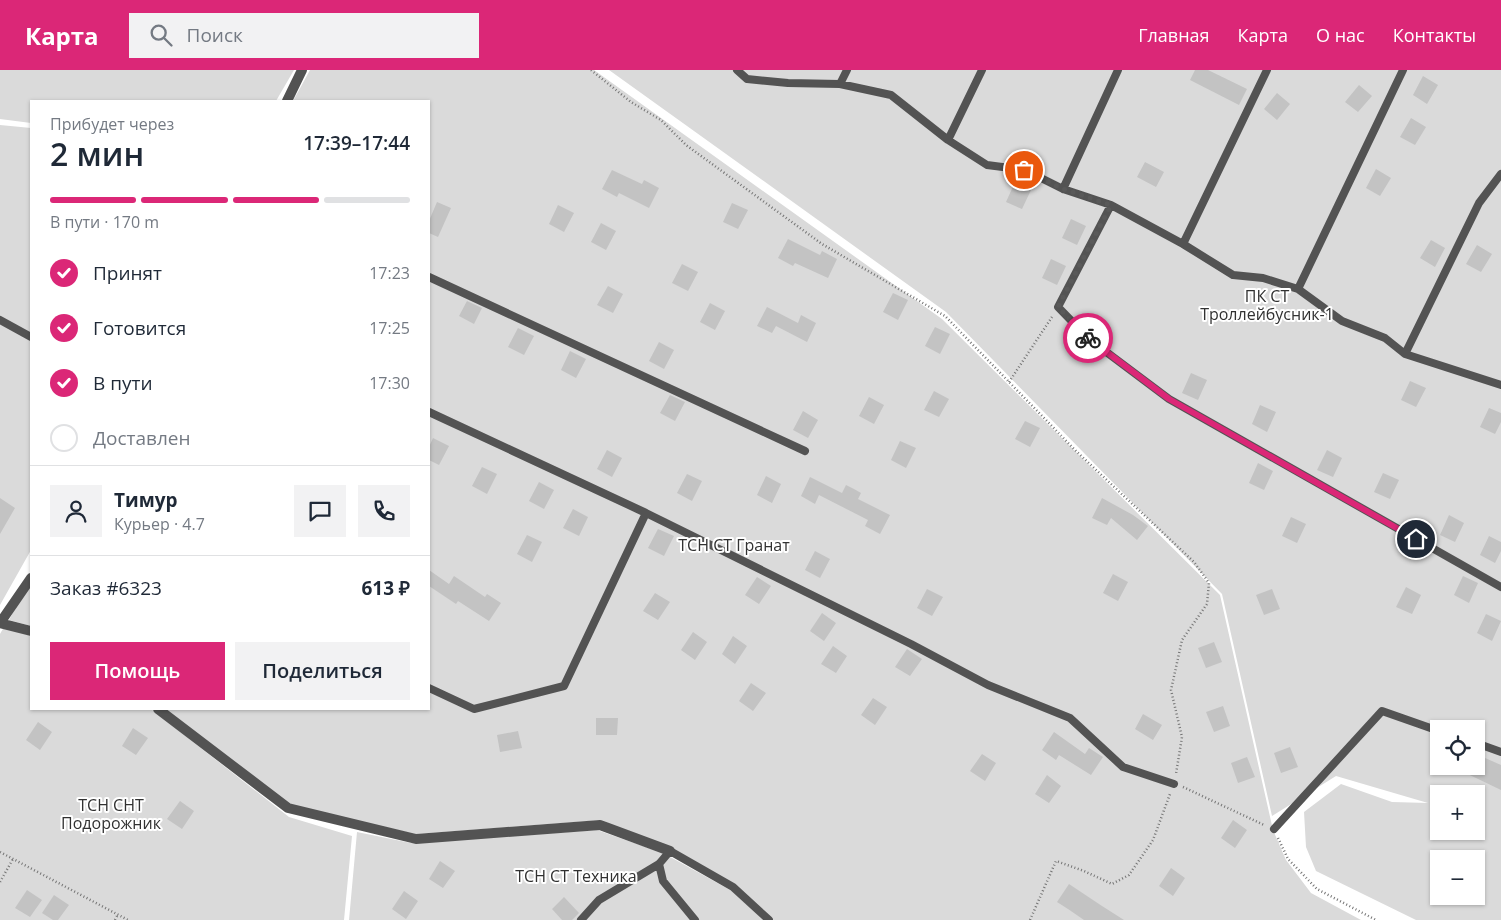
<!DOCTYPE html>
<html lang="ru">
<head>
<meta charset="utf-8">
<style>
  body { margin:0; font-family:"Open Sans",sans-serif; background:#f2f2f3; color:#1f2937; height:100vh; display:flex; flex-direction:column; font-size:19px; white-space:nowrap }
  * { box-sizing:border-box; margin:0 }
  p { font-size:16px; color:#747a83 }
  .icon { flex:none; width:28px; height:28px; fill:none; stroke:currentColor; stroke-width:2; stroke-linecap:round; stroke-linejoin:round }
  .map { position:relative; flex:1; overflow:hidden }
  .side { position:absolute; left:30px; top:30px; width:400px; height:610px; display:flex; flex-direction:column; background:#fff; border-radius:0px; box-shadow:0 1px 4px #0004 }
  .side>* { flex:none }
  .buttons { position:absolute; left:1430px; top:650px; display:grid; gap:10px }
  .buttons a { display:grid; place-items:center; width:55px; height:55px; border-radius:0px; background:#fff; box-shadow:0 1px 4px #0004; font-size:25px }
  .pin { position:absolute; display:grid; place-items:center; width:42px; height:42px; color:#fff; margin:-21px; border:2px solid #fff; border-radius:50%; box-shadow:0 1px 5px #0007 }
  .courier { position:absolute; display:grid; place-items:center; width:50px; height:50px; margin:-25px; border:4px solid #db2777; border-radius:50%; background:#fff; color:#222; box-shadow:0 1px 6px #0007 }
  .head em { font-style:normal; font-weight:600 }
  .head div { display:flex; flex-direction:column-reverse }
  .head { display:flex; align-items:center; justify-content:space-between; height:85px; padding:0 20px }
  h1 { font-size:32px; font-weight:600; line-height:38px }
  .bar { display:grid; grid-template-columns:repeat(4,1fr); gap:8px 5px; align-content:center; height:60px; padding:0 20px }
  .bar i { height:6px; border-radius:4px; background:#e0e1e3 }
  .bar .on { background:#db2777 }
  .bar p { grid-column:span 4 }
  .line { display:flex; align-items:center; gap:12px; padding:0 20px; border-top:1px solid #e0e1e3 }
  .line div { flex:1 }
  .round { display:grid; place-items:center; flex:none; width:52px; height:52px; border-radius:0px; background:#f2f2f3 }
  ol { padding:0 20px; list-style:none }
  li { display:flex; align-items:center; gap:15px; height:55px }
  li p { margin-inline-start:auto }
  li .icon { padding:5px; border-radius:50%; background:#db2777; color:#fff; stroke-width:4 }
  li:last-child { color:#747a83 }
  li i { width:28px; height:28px; border:2px solid #e0e1e3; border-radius:50% }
  .primary-button { display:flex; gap:10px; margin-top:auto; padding:10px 20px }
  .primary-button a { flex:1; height:58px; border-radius:0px; background:#db2777; color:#fff; font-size:20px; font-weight:600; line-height:58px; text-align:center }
  .primary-button a+a { background:#f2f2f3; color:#1f2937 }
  header { display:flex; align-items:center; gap:30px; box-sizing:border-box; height:70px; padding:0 25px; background:#db2777; color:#fff }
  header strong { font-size:24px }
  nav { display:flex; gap:28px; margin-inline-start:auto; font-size:18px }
  .search { width:350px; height:45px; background:#f2f2f3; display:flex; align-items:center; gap:12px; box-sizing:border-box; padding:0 18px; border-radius:0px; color:#747a83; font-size:19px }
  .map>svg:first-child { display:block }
</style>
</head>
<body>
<header>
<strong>Карта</strong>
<div class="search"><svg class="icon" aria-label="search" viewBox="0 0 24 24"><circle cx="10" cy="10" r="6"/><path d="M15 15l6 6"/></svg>Поиск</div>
<nav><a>Главная</a><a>Карта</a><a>О нас</a><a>Контакты</a></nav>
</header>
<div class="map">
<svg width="1501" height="850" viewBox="0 0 1501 850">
  <rect width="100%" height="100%" fill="#fff"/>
  <path fill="#dadada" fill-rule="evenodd" d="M0 0H294L276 31H31V53L0 49Z
    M310 0H594L942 249 1220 525 1273 760 1286 790 1311 823 1361 850H774L733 813 602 750 415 764 290 735 165 639H429V31H293Z
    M609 0H1501V850H1416L1316 801 1306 777 1304 742 1341 714 1392 732 1428 733 1336 706 1272 746 1222 524 946 242ZM1439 659H1476V696H1439ZM1439 724H1476V761H1439ZM1439 789H1476V826H1439Z
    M0 55 31 58V480L0 535Z
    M31 509V556L9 550Z
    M4 557 31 566V639H151L289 747 352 766 344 850H0V564Z
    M597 760 663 783 732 821 763 850H349L357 762 411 773Z"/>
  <path fill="#c3c3c3" d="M1195 0H1208L1247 19 1239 35 1190 10Z
    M1423 6 1438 15 1427 34 1413 25Z
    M1359 15 1372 26 1358 42 1345 32Z
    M1277 23 1290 34 1277 50 1264 39Z
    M1411 48 1426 57 1415 75 1400 67Z
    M1145 92 1164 102 1156 117 1137 107Z
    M1376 99 1391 108 1380 126 1366 118Z
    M612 100 642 114 644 110 659 118 649 138 619 123 617 127 602 119Z
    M1015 112 1031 120 1022 139 1006 132Z
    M437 132 451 138 438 167 429 163V151Z
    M732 133 748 140 738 159 723 152Z
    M558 135 574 143 564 162 549 154Z
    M1071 149 1086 156 1077 175 1062 168Z
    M601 153 616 161 606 180 591 172Z
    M788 169 820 185 822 181 837 189 828 208 795 193 793 196 778 188Z
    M1431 170 1445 178 1435 197 1420 188Z
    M1477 175 1492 184 1481 202 1466 194Z
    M1051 189 1066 196 1057 215 1042 208Z
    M682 194 698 202 688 221 672 213Z
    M608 216 623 224 613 243 597 235Z
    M893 223 908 230 898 250 883 242Z
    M467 231 482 238 474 254 459 246Z
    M710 233 725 241 715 260 700 252Z
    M767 237 798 253 801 245 816 253 807 272 776 256 772 263 757 256Z
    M935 257 950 264 940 284 925 276Z
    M518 258 534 266 524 285 508 277Z
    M659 272 674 280 664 299 649 291Z
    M570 281 586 289 576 308 561 300Z
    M1191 303 1207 310 1198 330 1182 323Z
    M1410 311 1426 318 1416 337 1401 330Z
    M934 321 949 329 939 347 924 340Z
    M670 325 685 332 675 351 660 343Z
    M869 327 884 335 874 354 859 346Z
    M1260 335 1276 342 1267 362 1252 354Z
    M1489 338 1501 343V352L1495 364 1480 357Z
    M803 341 818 350 808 368 793 360Z
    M1025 351 1040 358 1030 377 1015 369Z
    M433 368 449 376 439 395 429 390V377Z
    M900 371 916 378 906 398 891 390Z
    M607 380 622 388 612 407 597 399Z
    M1327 380 1342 388 1333 407 1317 400Z
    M1258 393 1273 401 1264 420 1249 413Z
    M482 397 497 404 487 424 472 416Z
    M1383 403 1399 410 1390 429 1374 422Z
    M687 404 702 411 692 431 677 423Z
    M766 406 781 414 772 433 757 425Z
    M810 407 842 423 846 415 854 419 861 423 858 429 890 445 880 464 865 456 868 450 819 425 815 434 801 426Z
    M539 412 554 420 544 439 529 431Z
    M0 428 15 438 0 464Z
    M1102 428 1133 445 1148 456 1137 470 1111 448 1107 455 1092 448Z
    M573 439 588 447 579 466 563 458Z
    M1449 445 1464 453 1455 472 1440 465Z
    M1291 447 1306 454 1297 473 1282 466Z
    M658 459 674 466 664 486 648 478Z
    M527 465 542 472 532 492 517 484Z
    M1489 466 1501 472V481L1495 493 1480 485Z
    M815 481 830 489 820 508 805 500Z
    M429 500 449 514 454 506 485 527 487 524 501 533 489 551 458 531 456 534 429 516Z
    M1113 504 1128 512 1118 531 1103 523Z
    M1463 506 1478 513 1469 533 1454 525Z
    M757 507 771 516 759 534 745 525Z
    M1406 517 1421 525 1412 544 1396 537Z
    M927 519 943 527 932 546 917 538Z
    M1272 519 1280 539 1264 545 1256 525Z
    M655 523 670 532 658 550 643 541Z
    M822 543 836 553 824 571 810 561Z
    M1486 544 1501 551 1492 571 1477 563Z
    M693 562 707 572 695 590 681 580Z
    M733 566 747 576 735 594 722 584Z
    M1214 572 1222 592 1206 598 1198 578Z
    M833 576 847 586 836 603 821 594Z
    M907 579 922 589 910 606 895 597Z
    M751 613 766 623 753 641 739 631Z
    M873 628 887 637 875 655 861 645Z
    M1223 636 1230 656 1214 662 1206 642Z
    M1143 644 1162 655 1153 670 1135 659Z
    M596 648H618L617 665H596Z
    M38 652 52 662 40 680 26 670Z
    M133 658 148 668 136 685 122 676Z
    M518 661 522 678 500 682 497 665Z
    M1054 662 1085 684 1089 678 1103 687 1091 705 1059 685 1056 690 1042 680Z
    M1290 677 1298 697 1281 703 1274 683Z
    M982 684 996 693 985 711 970 701Z
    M1476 684 1501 695V720L1451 696H1476Z
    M1247 687 1255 707 1238 713 1231 693Z
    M1047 705 1061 716 1049 733 1035 724Z
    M180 731 194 741 182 759 167 749Z
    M1233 750 1247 760 1235 778 1221 768Z
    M440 791 455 801 443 818 429 809Z
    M1171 798 1185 808 1173 826 1159 816Z
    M1069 814 1102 836 1124 850H1084L1068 839 1057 832Z
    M27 820 42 830 30 847 15 838Z
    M404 821 418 831 406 849 392 839Z
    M54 825 69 835 58 850H53L42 843Z
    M564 827 579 843 572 850H562L552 839Z"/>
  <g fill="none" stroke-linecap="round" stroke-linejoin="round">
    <path stroke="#757575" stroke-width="2.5" stroke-dasharray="1 2.5" stroke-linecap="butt" d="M591 0 631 32 661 50 686 75 822 174 945 246 1076 381 1194 492 1209 513 1207 534 1182 570 1171 620 1182 667 1176 704
      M1009 312 1052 247
      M1183 717 1264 755
      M1278 768 1288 789 1317 819 1376 850
      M0 782 128 850
      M0 812 13 789
      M115 850 118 844
      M1030 850 1056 791 1084 801 1112 814 1129 805 1153 770 1170 724"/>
    <path stroke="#535353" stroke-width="8" d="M737 0 747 9 788 13 840 14 891 25 948 70 987 95 1025 100 1063 119 1111 135 1183 174 1233 205 1263 208 1298 219 1342 251 1385 268 1405 284 1501 315
      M840 14 847 0
      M948 70 982 0
      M1063 119 1118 0
      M1111 135 1058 237 1089 269 1169 329 1501 517
      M1183 174 1267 0
      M429 207 805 381
      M1298 219 1403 0
      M0 250 31 267
      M1405 284 1479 133 1501 104
      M429 342 646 443 911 574 988 615 1070 648 1123 697 1174 714
      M429 618 474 639 564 616 646 443
      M1476 673 1501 682
      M1274 759 1382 641 1439 661
      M659 794 663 811 695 850
      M581 850 599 830 659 794 670 781 733 817 769 850"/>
    <path stroke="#535353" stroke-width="10" d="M287 31 302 0
      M0 553 31 508
      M0 553 31 561
      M158 639 288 738 416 769 600 755 670 781"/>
  </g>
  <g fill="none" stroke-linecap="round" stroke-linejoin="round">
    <path stroke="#595959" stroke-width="5" stroke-dasharray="0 9" d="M1024 100 1063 119 1111 135 1058 237 1088 268"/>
    <path stroke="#db2777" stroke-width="6" d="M1088 268 1169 329 1416 469"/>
  </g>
  <g text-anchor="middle" stroke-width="4" stroke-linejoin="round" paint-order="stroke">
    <g font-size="16" fill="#313131" stroke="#fff">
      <text x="1267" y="232">ПК СТ<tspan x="1267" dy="18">Троллейбусник-1</tspan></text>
      <text x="734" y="481">ТСН СТ Гранат</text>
      <text x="111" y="741">ТСН СНТ<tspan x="111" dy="18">Подорожник</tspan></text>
      <text x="576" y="812">ТСН СТ Техника</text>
    </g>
  </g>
</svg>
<div class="buttons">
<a><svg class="icon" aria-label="locate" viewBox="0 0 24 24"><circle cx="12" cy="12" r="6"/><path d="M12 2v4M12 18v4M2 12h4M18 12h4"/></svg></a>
<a>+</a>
<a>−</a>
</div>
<div class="pin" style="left:1024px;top:100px;background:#ea580c"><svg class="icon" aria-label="bag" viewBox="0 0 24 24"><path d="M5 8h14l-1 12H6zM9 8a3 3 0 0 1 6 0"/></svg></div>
<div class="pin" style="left:1416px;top:469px;background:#1f2937"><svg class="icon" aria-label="home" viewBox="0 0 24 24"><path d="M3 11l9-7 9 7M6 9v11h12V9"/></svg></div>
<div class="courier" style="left:1088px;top:268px"><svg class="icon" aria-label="bike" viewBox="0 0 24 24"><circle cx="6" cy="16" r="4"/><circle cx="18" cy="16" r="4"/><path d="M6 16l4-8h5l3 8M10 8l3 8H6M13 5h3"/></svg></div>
<section class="side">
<div class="head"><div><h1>2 мин</h1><p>Прибудет через</p></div><em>17:39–17:44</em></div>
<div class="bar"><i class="on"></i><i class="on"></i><i class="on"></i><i></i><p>В пути · 170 m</p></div>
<ol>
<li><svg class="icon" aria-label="check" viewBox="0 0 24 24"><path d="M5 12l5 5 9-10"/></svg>Принят<p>17:23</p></li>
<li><svg class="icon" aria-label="check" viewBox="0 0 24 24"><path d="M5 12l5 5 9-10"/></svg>Готовится<p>17:25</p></li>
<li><svg class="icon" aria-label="check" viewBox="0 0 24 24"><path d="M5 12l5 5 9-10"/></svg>В пути<p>17:30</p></li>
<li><i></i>Доставлен</li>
</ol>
<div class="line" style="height:90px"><a class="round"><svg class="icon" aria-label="person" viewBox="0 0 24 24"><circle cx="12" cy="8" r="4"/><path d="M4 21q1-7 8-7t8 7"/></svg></a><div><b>Тимур</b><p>Курьер · 4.7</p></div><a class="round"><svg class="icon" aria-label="chat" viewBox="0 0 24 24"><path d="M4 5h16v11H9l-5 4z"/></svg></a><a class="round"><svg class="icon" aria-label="phone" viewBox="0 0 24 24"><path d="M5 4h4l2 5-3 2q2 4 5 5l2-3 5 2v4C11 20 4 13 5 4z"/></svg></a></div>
<div class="line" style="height:65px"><div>Заказ #6323</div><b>613 ₽</b></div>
<div class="primary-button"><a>Помощь</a><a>Поделиться</a></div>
</section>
</div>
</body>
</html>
